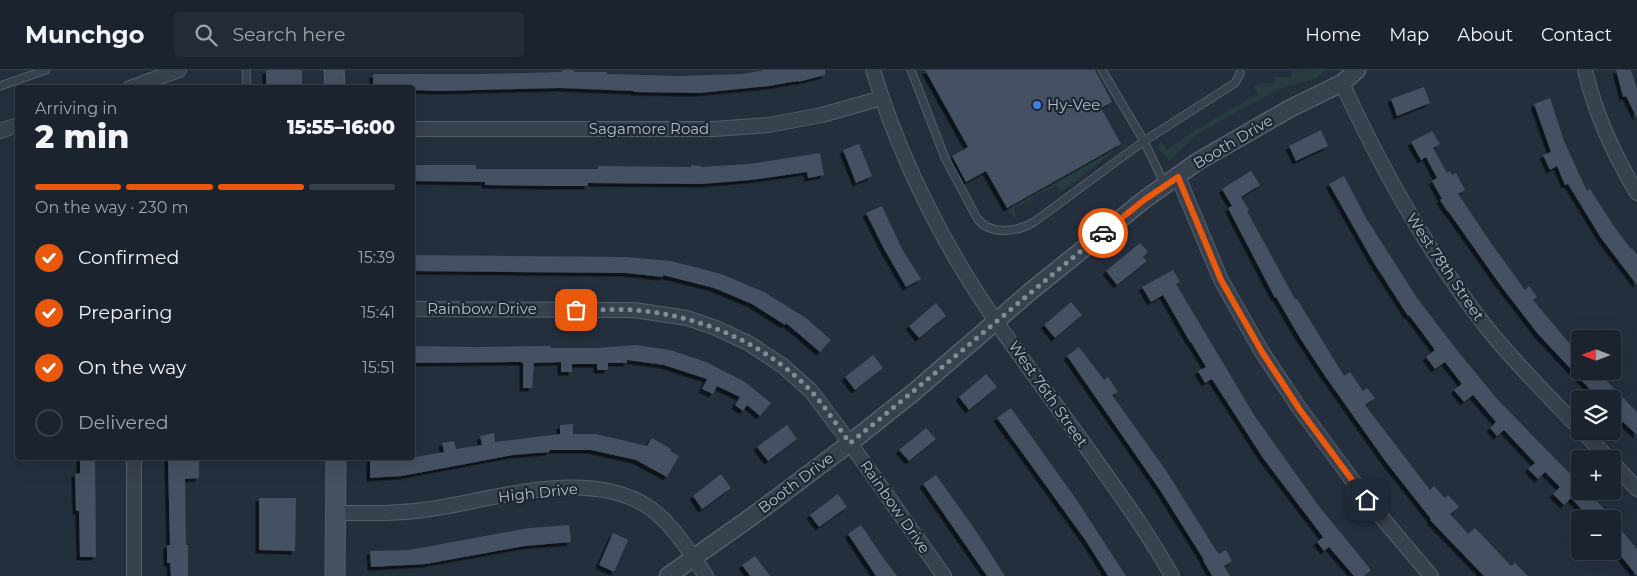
<!DOCTYPE html>
<html lang="en">
<head>
<meta charset="utf-8">
<style>
  body { margin:0; font-family:Montserrat,sans-serif; background:#242b36; color:#f1f3f6; height:100vh; display:flex; flex-direction:column; font-size:19px; white-space:nowrap }
  * { box-sizing:border-box; margin:0 }
  p { font-size:16px; color:#a0a4aa }
  .icon { flex:none; width:28px; height:28px; fill:none; stroke:currentColor; stroke-width:2; stroke-linecap:round; stroke-linejoin:round }
  .map { position:relative; flex:1; overflow:hidden }
  .details { position:absolute; left:15px; top:15px; width:400px; height:375px; display:flex; flex-direction:column; background:#1b232e; border-radius:5px; box-shadow:0 5px 20px #0002,0 0 0 1px #39404a }
  .details>* { flex:none }
  .needle { width:32px; rotate:270deg }
  .tools { position:absolute; left:1571px; top:260px; display:grid; gap:10px }
  .tools a { display:grid; place-items:center; width:50px; height:50px; border-radius:5px; background:#1b232e; box-shadow:0 5px 20px #0002,0 0 0 1px #39404a; font-size:25px }
  .pin { position:absolute; display:grid; place-items:center; width:42px; height:42px; color:#fff; margin:-21px; border-radius:10px; box-shadow:0 2px 8px #0006 }
  .courier { position:absolute; display:grid; place-items:center; width:50px; height:50px; margin:-25px; border:4px solid #ea580c; border-radius:50%; background:#fff; color:#222; box-shadow:0 1px 6px #0007 }
  .overview em { font-style:normal; font-weight:800 }
  .overview div { display:flex; flex-direction:column-reverse }
  .overview { display:flex; align-items:center; justify-content:space-between; height:85px; padding:0 20px }
  h1 { font-size:32px; font-weight:800; line-height:38px }
  .bar { display:grid; grid-template-columns:repeat(4,1fr); gap:8px 5px; align-content:center; height:60px; padding:0 20px }
  .bar i { height:6px; border-radius:4px; background:#39404a }
  .bar .current { background:#ea580c }
  .bar p { grid-column:span 4 }
  ol { padding:0 20px; list-style:none }
  li { display:flex; align-items:center; gap:15px; height:55px }
  li p { margin-inline-start:auto }
  li .icon { padding:5px; border-radius:50%; background:#ea580c; color:#fff; stroke-width:4 }
  li:last-child { color:#a0a4aa }
  li i { width:28px; height:28px; border:2px solid #39404a; border-radius:50% }
  header { display:flex; align-items:center; gap:30px; box-sizing:border-box; height:70px; padding:0 25px; background:#1b232e; border-bottom:1px solid #39404a }
  header strong { font-size:24px }
  nav { display:flex; gap:28px; margin-inline-start:auto; font-size:18px }
  .search { width:350px; height:45px; background:#242b36; display:flex; align-items:center; gap:12px; box-sizing:border-box; padding:0 18px; border-radius:5px; color:#a0a4aa; font-size:19px }
  .map>svg:first-child { display:block }
</style>
</head>
<body>
<header>
<strong>Munchgo</strong>
<div class="search"><svg class="icon" aria-label="search" viewBox="0 0 24 24"><circle cx="10" cy="10" r="6"/><path d="M15 15l6 6"/></svg>Search here</div>
<nav><a>Home</a><a>Map</a><a>About</a><a>Contact</a></nav>
</header>
<div class="map">
<svg width="1637" height="506" viewBox="0 0 1637 506">
  <defs>
    <filter id="shadow"><feDropShadow dx="-3.5" dy="3.5" stdDeviation="0" flood-color="#0009"/></filter>
  </defs>
  <rect width="100%" height="100%" fill="#242f3e"/>
  <path fill="#263c3f" d="M1311 0H1326L1317 8 1284 17 1236 42 1195 66 1169 91 1158 78V75L1161 72 1167 80 1197 59 1258 24 1254 17 1256 15 1275 12V7H1291L1292 1H1311Z
    M1115 78 1116 79 1064 120H1059L1055 115 1014 138 1016 147H1014L1007 138Z"/>
  <path fill="#455162" filter="url(#shadow)" d="M266 0H302V18H280V14H266Z
    M562 0H574V2H607V4L680 6 742 4 765 0H825V5L798 12V11L769 16 699 23 634 22V21L560 18 439 21 412 20V18H373V4H485L562 2Z
    M925 0H1095L1112 32 1101 38 1121 74 1007 138 986 101 966 112 952 86 968 77Z
    M1616 0H1631L1637 19V48L1626 26 1623 27Z
    M1424 17 1430 33 1397 46 1391 29Z
    M1550 28 1564 71 1587 121 1590 119 1613 155 1631 179 1632 178 1637 185V215L1601 168 1568 114 1565 115 1557 96 1550 100 1543 85 1551 82 1534 34Z
    M1321 60 1328 76 1296 91 1289 76Z
    M1432 61 1440 74 1433 78 1447 103 1450 101 1452 105 1456 103 1465 120 1458 124 1491 173 1525 220 1529 216 1537 227 1533 230 1580 286V301H1597L1637 342V365L1612 342V329H1599L1538 264 1501 216 1448 141H1447L1440 130 1442 129 1432 111 1437 108 1426 87 1421 90 1411 72Z
    M859 74 872 106 856 113 843 80Z
    M820 83 824 105 808 108 807 102 751 110 701 114 588 113V116H551L485 115V112L412 111V95H476V99H598V96L691 97V95L701 96V97L749 94Z
    M1251 101 1260 115 1241 127 1249 140 1247 141 1295 229H1297L1344 306 1350 302 1363 321 1367 318 1375 328 1365 335 1430 420 1434 416 1445 428 1448 425 1459 437 1450 444 1468 464 1475 458 1511 496 1515 493 1528 506H1484L1430 450 1431 449 1386 392 1325 306 1300 268 1276 227 1275 228 1228 138 1232 136 1222 119Z
    M1344 106 1366 148 1417 228 1460 284 1498 330 1580 414V421H1587L1614 449H1591L1571 428 1564 435 1553 424 1560 417 1545 402 1538 409 1528 399 1535 393 1504 360 1497 366 1490 358 1496 352 1473 325 1464 332 1454 320 1462 314 1445 292 1435 299 1426 287 1435 280 1409 245 1408 246 1374 193 1329 114Z
    M882 136 902 179 921 209 906 217 883 177 866 143Z
    M1140 173 1148 182 1143 187 1147 191 1117 215 1106 201Z
    M412 185 625 187 671 191 721 204 764 222 806 248 831 270 820 282 786 253 785 255 752 234 714 218 663 205V207L626 203 412 201Z
    M1173 200 1180 212 1176 214 1254 345 1318 435 1371 500 1364 506H1354L1329 477 1324 481 1317 472 1323 467 1263 388 1212 309 1205 313 1198 301 1206 297 1191 272H1190L1163 225 1151 232 1142 217Z
    M1071 232 1082 245 1055 268 1044 255Z
    M936 233 946 246 919 268 909 256Z
    M635 275 670 280 706 292 745 312 771 333 760 346 747 335 743 341 735 335 740 327 717 316 713 324 702 319 707 309 664 295 627 290V293H608V300H597V294H572V302H561V292L534 293 532 318H523V293L521 292 412 293V276L476 277 540 276H551V278H597Z
    M1079 277 1104 310 1108 307 1118 322 1112 325 1167 402 1217 482 1219 484 1226 480 1232 491 1224 496 1230 506H1212L1203 490H1204L1160 420 1067 286Z
    M873 285 883 298 855 320 845 307Z
    M986 304 997 317 969 340 959 327Z
    M1011 338 1076 429 1126 506H1108L1086 471 997 348Z
    M573 354V364H596L647 376 652 368 671 379 670 381 679 386 667 407 636 390 591 380H549L550 382 513 385 402 406 370 408V390H371V388H383V390L404 389 444 382 442 373 454 371 456 379 482 375 480 366 494 363 495 372 560 364V355Z
    M787 355 797 369 768 391 757 377Z
    M926 358 936 369 909 391 899 380Z
    M80 388H95L96 487H80L79 441H76L75 404 80 403Z
    M168 388H184V391H199V408L185 409 186 475H188V506H171L170 493H167V475H170Z
    M721 404 731 418 702 439 693 426Z
    M936 405 976 461 1005 506H987L923 414Z
    M838 424 847 437 819 457 810 445Z
    M259 428H296L295 481 259 480Z
    M1612 449 1637 479V506L1612 475Z
    M569 455 571 472 525 476 426 494 371 497 370 481 409 480 529 458Z
    M861 455 884 489 897 506H876L848 464Z
    M613 463 628 470 614 502 599 495Z
    M755 486 770 506H750L742 495Z"/>
  <g fill="none" stroke-linecap="round" stroke-linejoin="round">
    <defs>
      <path id="service" d="M246 0 247 18
        M911 0 945 88 977 148C990 166 1017 162 1034 152L1144 71 1235 13 1240 4V0
        M1102 0 1144 71 1165 115
        M0 16 46 0"/>
      <path id="minor" d="M873 0C894 69 924 135 961 197 997 257 1041 314 1082 371 1113 415 1146 459 1172 506
        M1585 0C1595 43 1614 85 1637 123
        M1342 13C1382 100 1428 183 1487 258 1516 294 1548 326 1580 359
        M130 18 179 0
        M412 59H714L769 55 822 45 882 28
        M0 61 18 55
        M1178 107 1221 210 1262 282 1300 339 1367 430 1431 506
        M412 239 634 240 687 248 716 258 750 274 783 296 811 321 850 373 944 506
        M1582 361 1609 389
        M134 388V506
        M1612 392 1637 419
        M335 443C368 443 399 444 431 439 496 429 586 398 647 436 673 453 689 482 706 506"/>
      <path id="tertiary" d="M668 506 761 440 850 373 914 322 1031 221 1144 130 1197 92 1289 39 1342 13 1357 0"/>
      <path id="secondary" d="M334 0 335 18
        M335 506 336 388"/>
    </defs>
    <use href="#service" stroke="#565f6c" stroke-width="9"/>
    <use href="#minor" stroke="#565f6c" stroke-width="16"/>
    <use href="#tertiary" stroke="#565f6c" stroke-width="19"/>
    <use href="#secondary" stroke="#565f6c" stroke-width="21"/>
    <use href="#service" stroke="#38414e" stroke-width="7"/>
    <use href="#minor" stroke="#38414e" stroke-width="14"/>
    <use href="#tertiary" stroke="#38414e" stroke-width="16"/>
    <use href="#secondary" stroke="#465061" stroke-width="19"/>
  </g>
  <g fill="none" stroke-linecap="round" stroke-linejoin="round">
    <path stroke="#828b98" stroke-width="5" stroke-dasharray="0 9" d="M576 240C595 240 615 239 634 240 699 245 765 273 811 321 825 336 837 356 850 373 936 304 1018 232 1103 163"/>
    <path stroke="#ea580c" stroke-width="6" d="M1103 163 1144 130 1178 107 1221 210 1262 282 1300 340 1367 430"/>
  </g>
  <circle fill="#3f7fe0" stroke="#1d2633" stroke-width="2" cx="1037" cy="35" r="5"/>
  <g text-anchor="middle" stroke-width="4.5" stroke-linejoin="round" paint-order="stroke">
    <g font-size="15" fill="#b4bcc9" stroke="#1d2633" text-anchor="start">
      <text x="1047" y="40">Hy-Vee</text>
    </g>
    <g font-size="15" fill="#b4bcc9" stroke="#1d2633">
      <text x="649" y="64">Sagamore Road</text>
      <text transform="translate(1233 72) rotate(-31)" y="5">Booth Drive</text>
      <text transform="translate(1445 197) rotate(56)" y="5">West 78th Street</text>
      <text x="482" y="244">Rainbow Drive</text>
      <text transform="translate(1048 324) rotate(55)" y="5">West 76th Street</text>
      <text transform="translate(796 413) rotate(-37)" y="5">Booth Drive</text>
      <text transform="translate(538 423) rotate(-6)" y="5">High Drive</text>
      <text transform="translate(895 437) rotate(55)" y="5">Rainbow Drive</text>
    </g>
  </g>
</svg>
<div class="tools">
<a><svg class="needle" viewBox="-14 -14 28 28"><path d="M0-13l5 13h-10z" fill="#e53935"/><path d="M0 13l5-13h-10z" fill="#a0a4aa"/></svg></a>
<a><svg class="icon" aria-label="layers" viewBox="0 0 24 24"><path d="M12 4l9 5-9 5-9-5zM3 14l9 5 9-5"/></svg></a>
<a>+</a>
<a>−</a>
</div>
<div class="pin" style="left:576px;top:240px;background:#ea580c"><svg class="icon" aria-label="bag" viewBox="0 0 24 24"><path d="M5 8h14l-1 12H6zM9 8a3 3 0 0 1 6 0"/></svg></div>
<div class="pin" style="left:1367px;top:430px;background:#1f2937"><svg class="icon" aria-label="home" viewBox="0 0 24 24"><path d="M3 11l9-7 9 7M6 9v11h12V9"/></svg></div>
<div class="courier" style="left:1103px;top:163px"><svg class="icon" aria-label="car" viewBox="0 0 24 24"><path d="M5 17H2v-5l4-1 3-4h7l3 4 3 1v5h-3M9 17h6M6 11h13"/><circle cx="7" cy="17" r="2"/><circle cx="17" cy="17" r="2"/></svg></div>
<section class="details">
<div class="overview"><div><h1>2 min</h1><p>Arriving in</p></div><em>15:55–16:00</em></div>
<div class="bar"><i class="current"></i><i class="current"></i><i class="current"></i><i></i><p>On the way · 230 m</p></div>
<ol>
<li><svg class="icon" aria-label="check" viewBox="0 0 24 24"><path d="M5 12l5 5 9-10"/></svg>Confirmed<p>15:39</p></li>
<li><svg class="icon" aria-label="check" viewBox="0 0 24 24"><path d="M5 12l5 5 9-10"/></svg>Preparing<p>15:41</p></li>
<li><svg class="icon" aria-label="check" viewBox="0 0 24 24"><path d="M5 12l5 5 9-10"/></svg>On the way<p>15:51</p></li>
<li><i></i>Delivered</li>
</ol>
</section>
</div>
</body>
</html>
